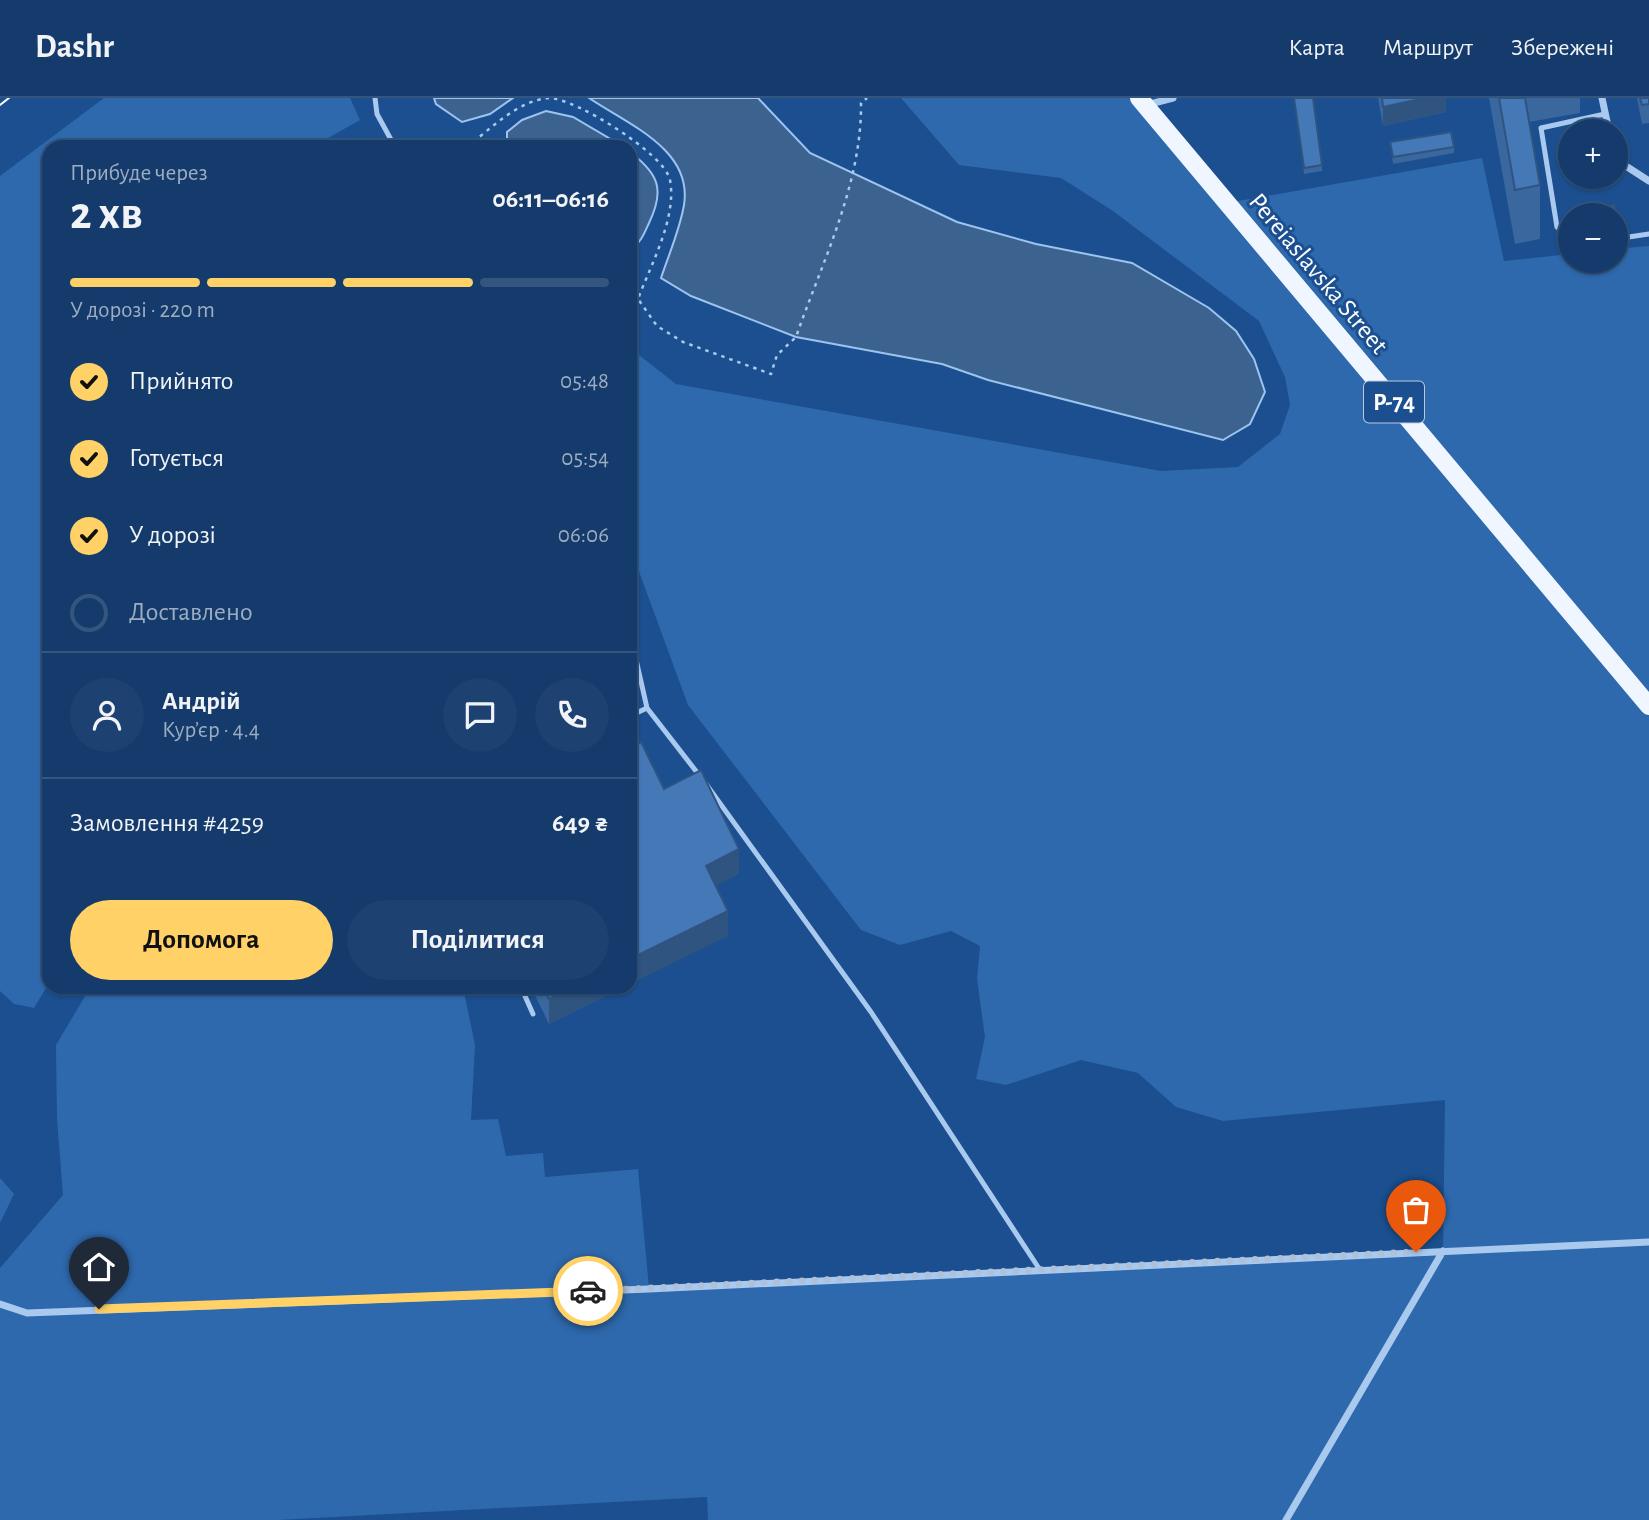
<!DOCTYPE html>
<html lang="uk">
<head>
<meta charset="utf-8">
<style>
  body { margin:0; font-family:"Alegreya Sans",sans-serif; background:#1d4271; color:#f1f3f6; height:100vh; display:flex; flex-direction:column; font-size:26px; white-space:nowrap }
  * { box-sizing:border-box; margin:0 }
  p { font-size:23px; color:#9dadc1 }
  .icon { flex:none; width:38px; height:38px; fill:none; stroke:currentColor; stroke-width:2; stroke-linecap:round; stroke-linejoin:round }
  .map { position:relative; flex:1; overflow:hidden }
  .details { position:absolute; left:42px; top:42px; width:595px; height:854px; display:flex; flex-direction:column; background:#143b6b; border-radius:21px; box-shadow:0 2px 5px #0004,0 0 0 2px #33557e }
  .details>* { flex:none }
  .buttons { position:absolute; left:1558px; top:21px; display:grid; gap:14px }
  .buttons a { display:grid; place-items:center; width:70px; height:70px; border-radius:50%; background:#143b6b; box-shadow:0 2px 5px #0004,0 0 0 2px #33557e; font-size:35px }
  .pin { position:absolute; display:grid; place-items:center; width:60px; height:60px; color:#fff; margin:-72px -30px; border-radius:50% 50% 50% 0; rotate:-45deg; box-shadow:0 0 7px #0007 }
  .pin .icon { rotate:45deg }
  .courier { position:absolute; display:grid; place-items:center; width:70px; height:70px; margin:-35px; border:5px solid #ffd166; border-radius:50%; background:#fff; color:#222; box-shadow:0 2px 9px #0007 }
  .overview em { font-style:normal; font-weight:700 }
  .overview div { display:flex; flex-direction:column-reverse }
  .overview { display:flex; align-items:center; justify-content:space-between; height:119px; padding:0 28px }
  h1 { font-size:46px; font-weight:700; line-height:52px }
  .bar { display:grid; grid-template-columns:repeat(4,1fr); gap:10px 7px; align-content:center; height:84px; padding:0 28px }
  .bar i { height:9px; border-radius:5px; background:#33557e }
  .bar .active { background:#ffd166 }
  .bar p { grid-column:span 4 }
  .line { display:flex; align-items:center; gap:18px; padding:0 28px; border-top:2px solid #33557e }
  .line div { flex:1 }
  .round { display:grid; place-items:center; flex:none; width:74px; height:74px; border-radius:37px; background:#1d4271 }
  ol { padding:0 28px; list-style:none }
  li { display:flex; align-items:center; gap:21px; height:77px }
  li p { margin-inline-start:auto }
  li .icon { padding:7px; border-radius:50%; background:#ffd166; color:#111; stroke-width:4 }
  li:last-child { color:#9dadc1 }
  li i { width:38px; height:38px; border:4px solid #33557e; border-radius:50% }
  .button { display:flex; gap:14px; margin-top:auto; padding:14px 28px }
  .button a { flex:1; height:80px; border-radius:42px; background:#ffd166; color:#111; font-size:28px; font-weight:700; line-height:80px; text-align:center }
  .button a+a { background:#1d4271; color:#f1f3f6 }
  header { display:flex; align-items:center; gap:42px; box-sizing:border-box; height:98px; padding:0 35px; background:#143b6b; border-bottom:2px solid #33557e }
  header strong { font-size:33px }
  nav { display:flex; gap:38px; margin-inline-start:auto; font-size:24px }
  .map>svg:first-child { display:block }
</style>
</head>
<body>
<header>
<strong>Dashr</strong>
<nav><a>Карта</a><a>Маршрут</a><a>Збережені</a></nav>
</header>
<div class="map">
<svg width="1649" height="1422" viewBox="0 0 1649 1422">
  <rect width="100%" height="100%" fill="#1b4f8f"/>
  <path fill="#2e69ad" d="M104 0H350L360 22 312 49H49V885L34 910 14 906 0 893V78Z
    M901 0H1139L1227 105 1482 60 1504 163 1570 156V163H1615V151L1649 148V1422H708L707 1399 278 1422H0V1170L63 1097 57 1021 56 947 87 895 96 889H463L475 947 471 1022 498 1021 506 1058 543 1055 545 1079 638 1071 649 1190 1443 1153 1445 1002 1223 1023 1176 1009 1138 975 1081 962 1006 987 976 981 985 939 977 881 980 848 951 833 900 847 861 832 688 607 630 449V250L676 286 1161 373 1238 369 1280 336 1290 307 1285 279 1259 223 1113 113 1061 80 959 67Z
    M0 1080 14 1096 0 1125Z"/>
  <path fill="#3c6290" stroke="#9cc4f0" stroke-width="2" d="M434 0H513L490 16 462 24 436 6Z
    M589 0H758L810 55 957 124 1036 146 1132 165 1209 210 1236 233 1254 261 1265 294 1250 326 1223 342 988 282 942 266 796 239 691 198 661 180C669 156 680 131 684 107 693 51 627 26 589 0Z
    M546 13 573 19 624 49H507V34L522 22Z
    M630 54C659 76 665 92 649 125 644 136 641 145 630 151Z"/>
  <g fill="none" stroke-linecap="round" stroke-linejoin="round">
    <path stroke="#a9c9ee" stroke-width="2.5" stroke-dasharray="3.5 5" stroke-linecap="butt" d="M467 49C490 31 519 2 549 0 575 0 665 56 670 82 677 120 651 166 638 201L657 228 683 244 771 276 777 257 796 239C822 164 862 86 861 5L867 0"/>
    <path stroke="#a9c9ee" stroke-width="5" d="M375 0 377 16 395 49
      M1570 139 1557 129 1541 30 1605 16
      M1615 141 1649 136
      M630 535 647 610
      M630 618 647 610 706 686 871 914 1040 1172
      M521 889 533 916"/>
    <path stroke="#a9c9ee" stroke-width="7" d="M1602 0 1609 33
      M1146 7 1173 0
      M1615 61 1649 83
      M0 1206 27 1215 649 1191 1649 1144
      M1286 1422 1443 1153"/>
    <path stroke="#f0f6ff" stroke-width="18" d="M1139 0 1649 608"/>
    <path stroke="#fff" stroke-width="2" d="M0 7 9 0"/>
  </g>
  <path fill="#3a679d" d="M1294 0 1322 67V73L1304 76Z
    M1378 0H1446V14L1383 28Z
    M1489 0H1580V15L1529 24 1540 87V141L1515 146Z
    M1637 0H1649V25L1642 26Z
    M1390 44 1454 49V55L1393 66Z
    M531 889H624L549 926Z"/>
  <path fill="#305480" d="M1425 0H1446V14L1383 28V9Z
    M1619 121V127L1615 128V122Z
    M739 751V776L706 793V768Z
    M728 813V838L630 886V861Z
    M573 889H624L549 926V901Z"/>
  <path fill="#4478b7" stroke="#305480" stroke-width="2" d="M1294 0H1313L1322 67 1304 70Z
    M1382 0H1425L1383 9Z
    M1499 0H1525L1540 87 1515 92Z
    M1640 0H1649V6L1642 7Z
    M1451 34 1454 49 1393 59 1390 44Z
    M1614 107 1619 121 1615 122V117H1604L1602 110Z
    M641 644 664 691 701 672 739 751 706 768 728 813 630 861V650Z
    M543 889H573L549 901Z"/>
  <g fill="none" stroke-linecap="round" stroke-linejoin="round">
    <path stroke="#afc1d8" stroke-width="7" stroke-dasharray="0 12.6" d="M588 1193 1416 1154"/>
    <path stroke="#ffd166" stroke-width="9" d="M99 1211 588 1193"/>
  </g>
  <g text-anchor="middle" stroke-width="6" stroke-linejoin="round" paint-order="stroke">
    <rect fill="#1b4f8f" stroke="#bbcadd" stroke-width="2" x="1364" y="283.5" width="60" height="41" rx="5"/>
    <g font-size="24" font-weight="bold" fill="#fff">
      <text x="1394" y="312">Р-74</text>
    </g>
    <g font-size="26" fill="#fff" stroke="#1b4f8f">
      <text transform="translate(1319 175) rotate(50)" y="9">Pereiaslavska Street</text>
    </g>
  </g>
</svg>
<div class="buttons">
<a>+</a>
<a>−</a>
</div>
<div class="pin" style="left:1416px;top:1154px;background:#ea580c"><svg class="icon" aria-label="bag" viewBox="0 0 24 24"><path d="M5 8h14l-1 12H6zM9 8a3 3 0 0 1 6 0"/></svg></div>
<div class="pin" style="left:99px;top:1211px;background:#1f2937"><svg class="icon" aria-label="home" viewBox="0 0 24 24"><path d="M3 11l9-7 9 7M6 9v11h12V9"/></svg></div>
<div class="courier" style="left:588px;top:1193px"><svg class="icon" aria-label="car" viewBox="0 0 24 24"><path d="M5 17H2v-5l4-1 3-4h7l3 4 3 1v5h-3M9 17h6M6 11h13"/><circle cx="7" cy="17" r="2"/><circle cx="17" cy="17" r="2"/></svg></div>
<section class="details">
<div class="overview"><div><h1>2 хв</h1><p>Прибуде через</p></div><em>06:11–06:16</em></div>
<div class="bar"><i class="active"></i><i class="active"></i><i class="active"></i><i></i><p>У дорозі · 220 m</p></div>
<ol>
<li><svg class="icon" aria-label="check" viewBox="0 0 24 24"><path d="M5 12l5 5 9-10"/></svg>Прийнято<p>05:48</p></li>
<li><svg class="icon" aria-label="check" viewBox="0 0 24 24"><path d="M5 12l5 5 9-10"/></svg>Готується<p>05:54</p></li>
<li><svg class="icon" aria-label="check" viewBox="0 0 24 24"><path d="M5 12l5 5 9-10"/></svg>У дорозі<p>06:06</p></li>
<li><i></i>Доставлено</li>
</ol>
<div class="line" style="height:126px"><a class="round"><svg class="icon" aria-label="person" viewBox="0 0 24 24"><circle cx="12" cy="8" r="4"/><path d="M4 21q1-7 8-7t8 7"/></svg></a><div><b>Андрій</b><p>Кур’єр · 4.4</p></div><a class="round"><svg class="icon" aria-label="chat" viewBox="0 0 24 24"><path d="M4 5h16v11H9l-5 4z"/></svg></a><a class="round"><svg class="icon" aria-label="phone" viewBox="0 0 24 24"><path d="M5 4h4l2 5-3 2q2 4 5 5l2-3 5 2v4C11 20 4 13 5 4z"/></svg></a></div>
<div class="line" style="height:91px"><div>Замовлення #4259</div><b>649 ₴</b></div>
<div class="button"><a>Допомога</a><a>Поділитися</a></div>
</section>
</div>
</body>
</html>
